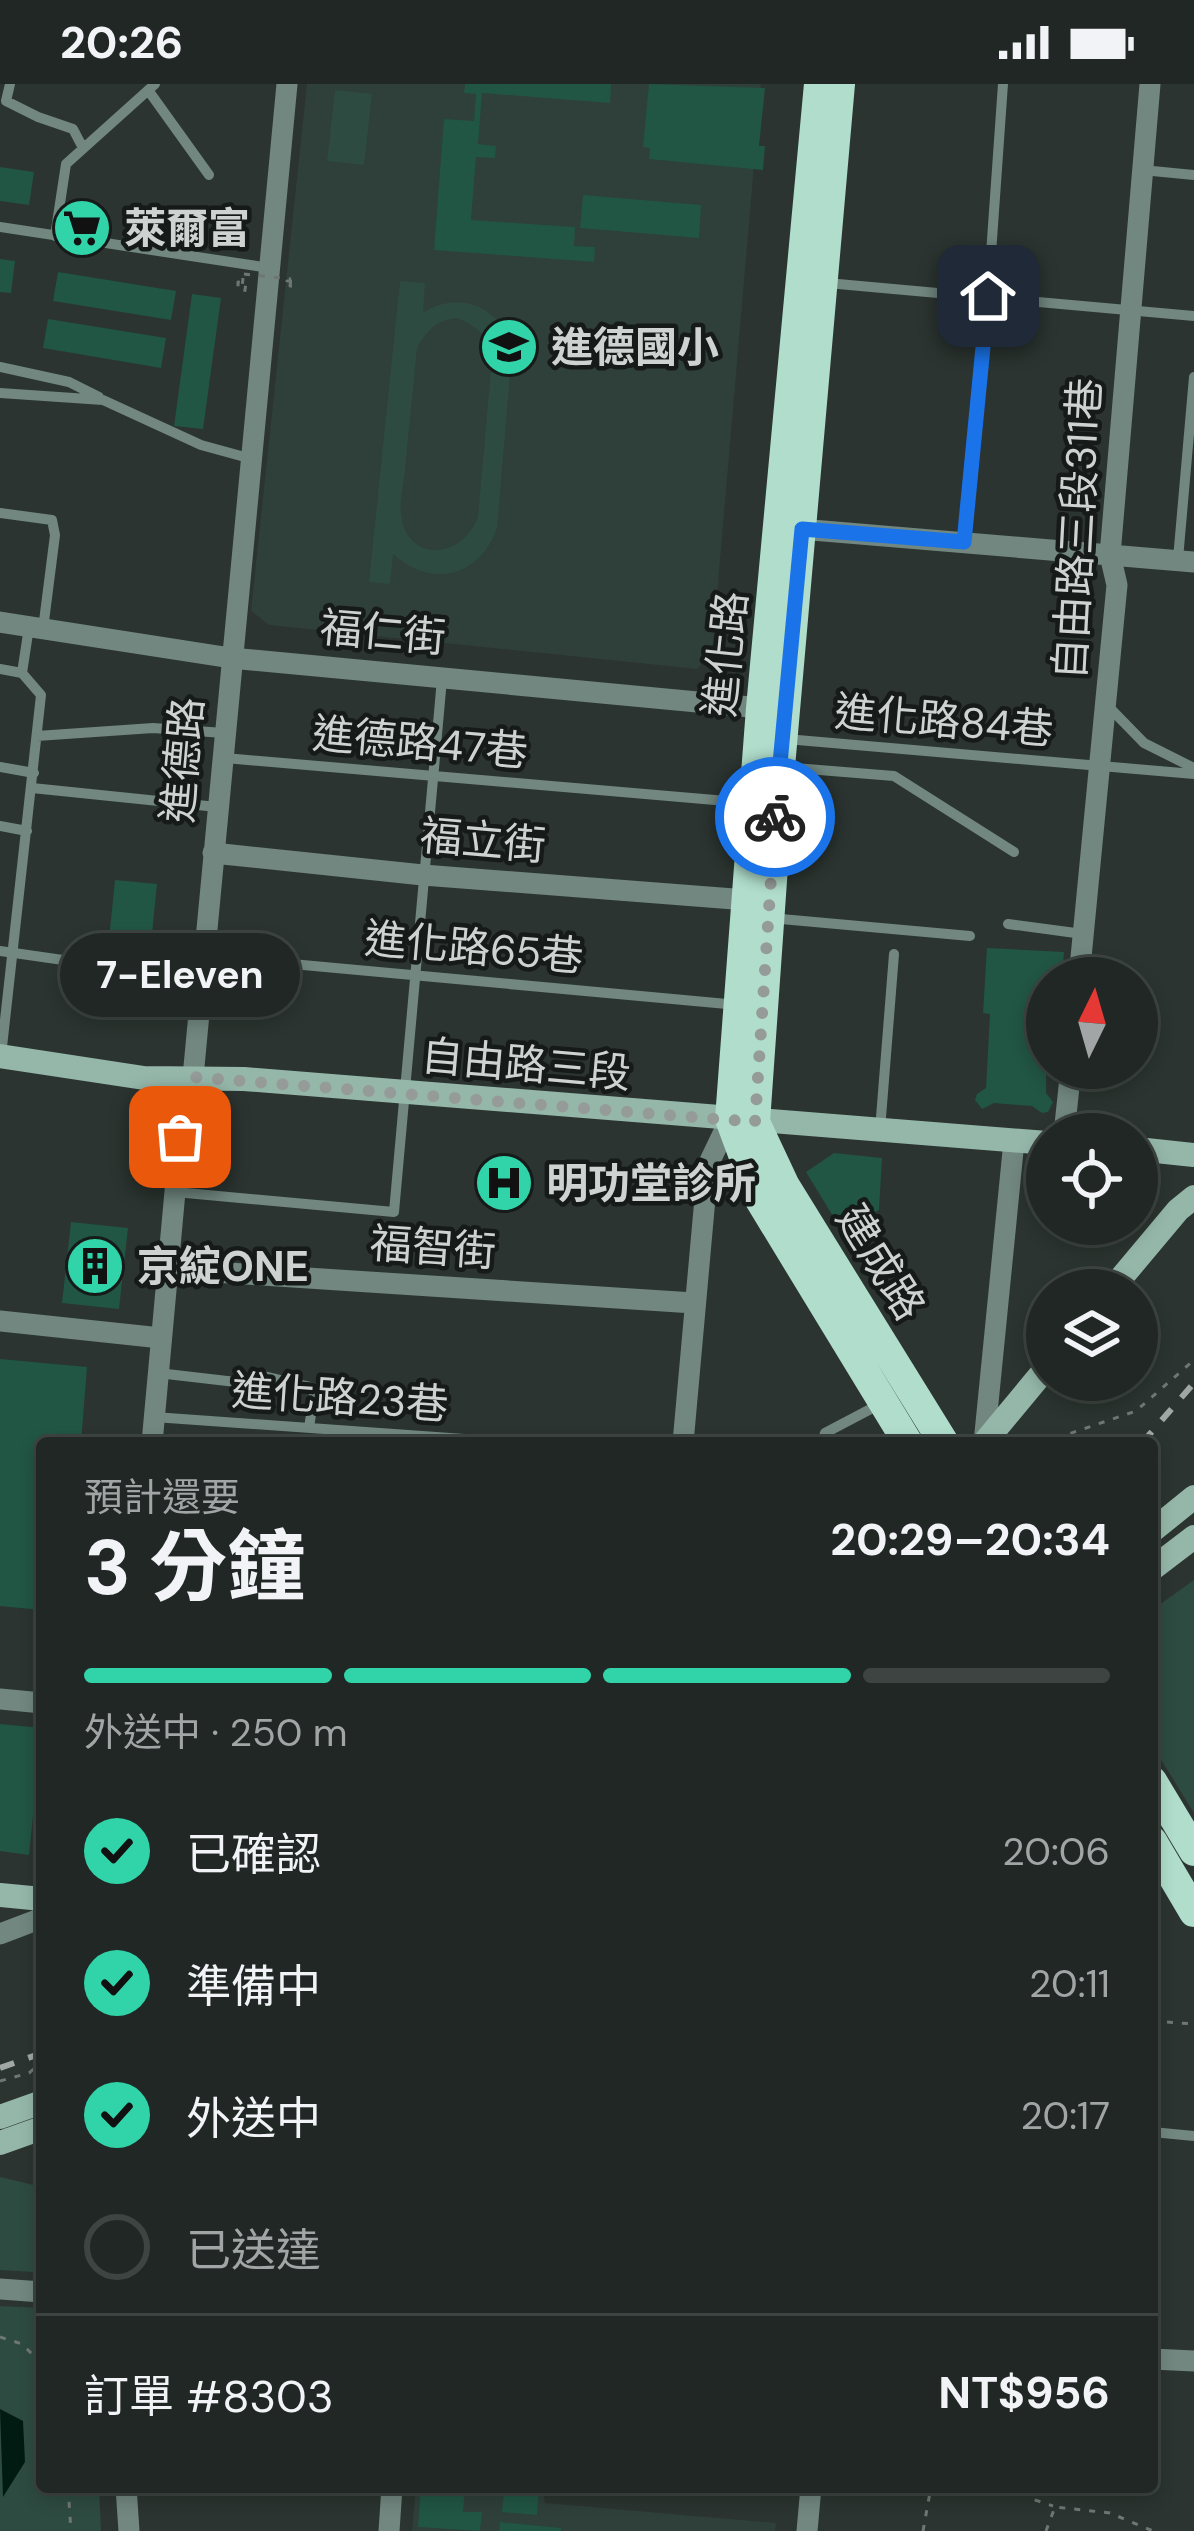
<!DOCTYPE html>
<html lang="zh-TW">
<head>
<meta charset="utf-8">
<style>
  body { margin:0; font-family:"DM Sans","Noto Sans TC",sans-serif; background:#2d3331; color:#f1f3f6; height:100vh; display:flex; flex-direction:column; font-size:45px; white-space:nowrap }
  * { box-sizing:border-box; margin:0 }
  p { font-size:39px; color:#a2a5a6 }
  .icon { flex:none; width:66px; height:66px; fill:none; stroke:currentColor; stroke-width:2; stroke-linecap:round; stroke-linejoin:round }
  .map { position:relative; flex:1; overflow:hidden }
  .drawer { position:absolute; left:36px; top:1353px; width:1122px; height:1056px; display:flex; flex-direction:column; background:#202724; border-radius:12px; box-shadow:0 6px 18px #0003,0 0 0 3px #3d4441 }
  .drawer>* { flex:none }
  .needle { width:78px; rotate:5deg }
  .tools { position:absolute; left:1026px; top:873px; display:grid; gap:24px }
  .tools a { display:grid; place-items:center; width:132px; height:132px; border-radius:50%; background:#202724; box-shadow:0 6px 18px #0003,0 0 0 3px #3d4441; font-size:60px }
  .pin { position:absolute; display:grid; place-items:center; width:102px; height:102px; color:#fff; margin:-51px; border-radius:24px; box-shadow:0 6px 18px #0006 }
  .courier { position:absolute; display:grid; place-items:center; width:120px; height:120px; margin:-60px; border:9px solid #1a73e8; border-radius:50%; background:#fff; color:#222; box-shadow:0 3px 15px #0007 }
  .bubble { position:absolute; height:84px; border-radius:42px; background:#202724; box-shadow:0 6px 18px #0003,0 0 0 3px #3d4441; font-size:39px; font-weight:700; line-height:84px; text-align:center }
  .overview em { font-style:normal; font-weight:700 }
  .overview div { display:flex; flex-direction:column-reverse }
  .overview { display:flex; align-items:center; justify-content:space-between; height:204px; padding:0 48px }
  h1 { font-size:78px; font-weight:700; line-height:90px }
  .bar { display:grid; grid-template-columns:repeat(4,1fr); gap:18px 12px; align-content:center; height:144px; padding:0 48px }
  .bar i { height:15px; border-radius:9px; background:#3d4441 }
  .bar .current { background:#31d4a9 }
  .bar p { grid-column:span 4 }
  .line { display:flex; align-items:center; gap:30px; padding:0 48px; border-top:3px solid #3d4441 }
  .line div { flex:1 }
  ol { padding:0 48px; list-style:none }
  li { display:flex; align-items:center; gap:36px; height:132px }
  li p { margin-inline-start:auto }
  li .icon { padding:12px; border-radius:50%; background:#31d4a9; color:#111; stroke-width:4 }
  li:last-child { color:#a2a5a6 }
  li i { width:66px; height:66px; border:6px solid #3d4441; border-radius:50% }
  .status { display:flex; justify-content:space-between; align-items:center; height:84px; padding:0 60px; background:#202724; direction:ltr }
  .status svg { height:33px; fill:currentColor }
  .map>svg:first-child { display:block }
</style>
</head>
<body>
<div class="status"><b>20:26</b><svg viewBox="0 0 49 12"><path d="M0 12V9h3v3zM5 12V6h3v6zM10 12V3h3v9zM15 12V0h3v12zM26 1h20v11H26zM47 4h2v5h-2z"/></svg></div>
<div class="map">
<svg width="1194" height="2447" viewBox="0 0 1194 2447">
  <rect width="100%" height="100%" fill="#2b3430"/>
  <path fill="#2f3f39" d="M307 0H761L712 569 697 585 269 541 251 527Z
    M416 2403H542L545 2419 776 2439 775 2447H412Z"/>
  <path fill="#2e4b41" fill-rule="evenodd" d="M335 6 372 10 364 81 327 77Z
    M400 197 425 199 423 229C459 205 502 223 512 266L497 444C480 493 431 505 393 470L390 500 369 498ZM457 234C478 243 487 251 492 274L478 433C462 476 407 479 401 431 399 417 404 399 405 385 409 344 413 304 417 264 428 245 435 237 457 234Z
    M1194 1496V1729L1152 1661V1526Z
    M0 2093 42 2103V2179L33 2188 0 2186Z
    M0 2222 42 2224V2403H99L101 2447H0Z"/>
  <path fill="#011b13" d="M0 2325 23 2337 25 2378 3 2413Z"/>
  <path fill="#215544" d="M465 0H611L610 19 482 9 478 60 496 62 495 74 476 73 471 136 575 143 574 162 595 163 594 178 434 166 444 35 474 37 476 10 464 9Z
    M649 0 765 4 759 62H765L763 86 649 75 650 64 643 63Z
    M0 83 34 88 29 121 0 117Z
    M583 111 701 121 699 154 580 144Z
    M0 175 15 177 11 209 0 208Z
    M58 188 176 207 171 236 53 217Z
    M192 210 221 214 203 345 174 342Z
    M48 235 166 254 161 284 43 264Z
    M115 796 157 800 150 870 108 865Z
    M987 864 1064 868 1062 894H1047L1046 1009 1053 1018 1048 1028 1042 1029 1032 1022 994 1019 982 1025 975 1016 977 1010 986 1004 990 930 983 929Z
    M834 1069 882 1074 879 1126 842 1147 806 1088Z
    M71 1138 128 1144 119 1225 62 1219Z
    M0 1275 87 1283 81 1359H42V1526L0 1522Z
    M0 1640 42 1644 29 1771 0 1767Z
    M421 2403H465L463 2428H482L480 2447 418 2443Z
    M501 2403H539L537 2431 502 2428 504 2409H500Z
    M500 2438 561 2444V2447H499Z"/>
  <g fill="none" stroke-linecap="round" stroke-linejoin="round">
    <path stroke="#6f7774" stroke-width="3" stroke-dasharray="6 9" stroke-linecap="butt" d="M243 194 242 204 238 203V198L246 199 244 212
      M287 198V197H294V202H290L291 195
      M1042 1359 1136 1327 1194 1276
      M1152 1937 1194 1940
      M0 1997 29 1989 42 1978
      M0 2253 22 2260 42 2280
      M68 2403 71 2447
      M1030 2403 1032 2415 1053 2422
      M923 2447 931 2403
      M1046 2447 1055 2423 1110 2429 1153 2447"/>
    <path stroke="#71877f" stroke-width="10" d="M10 0 6 17 38 33 73 45 83 64
      M148 6 209 91
      M1142 86 1194 91
      M0 143 270 184
      M55 152 66 80 155 0
      M827 199 1194 232
      M0 283 69 298 99 313
      M0 309 103 316 201 361 252 375
      M0 429 52 436 55 451 43 545
      M964 458 988 212 1003 0
      M1178 475 1194 293
      M0 585 22 589
      M1106 620 1144 659 1194 684
      M37 652 153 644 224 649
      M786 655 1194 690
      M225 674 750 719
      M0 683 34 689
      M782 683 894 692 1014 768
      M32 704 217 723
      M0 742 27 747
      M770 834 970 852
      M1008 840 1083 850
      M0 867 202 896
      M204 872 738 921
      M1 972 41 611 22 589 29 543
      M880 1046 894 870
      M175 1108 394 1128 442 595
      M158 1289 253 1300 255 1290 315 1304 309 1344
      M154 1333 521 1359
      M822 1359 825 1349 882 1319
      M1152 2048 1194 2052"/>
    <path stroke="#71877f" stroke-width="21" d="M788 444 1194 478
      M0 538 231 574 761 624
      M213 769 423 791 747 816
      M1079 894 1117 501 1110 471 1150 0
      M1064 1050 1071 984
      M168 1185 694 1219
      M0 1237 161 1254
      M152 1359 180 1053 193 993 287 0
      M683 1359 708 1081 730 1035
      M984 1359 1014 1057
      M0 1615 42 1619
      M0 1850 42 1834
      M0 2205 42 2208
      M1152 2275 1194 2277
      M126 2403 129 2447
      M389 2447 392 2403
      M807 2447 811 2403"/>
    <path stroke="#95b7aa" stroke-width="24" d="M0 972 144 994 244 995 1047 1059
      M1137 1065 1194 1071
      M1111 1206 1178 1126 1194 1113
      M984 1359 1047 1283
      M1152 1447 1194 1413
      M1152 1485 1194 1453
      M0 1811 42 1815
      M0 2033 42 2018
      M0 2059 42 2044"/>
    <path stroke="#b0ddcc" stroke-width="30" d="M819 0 761 624 730 1035 760 1116 908 1359
      M840 0 780 683 755 1038 785 1102 944 1359
      M1152 1697 1194 1767
      M1152 1757 1194 1828"/>
    <path stroke="#a1a7a5" stroke-width="6" stroke-dasharray="15 15" stroke-linecap="butt" d="M1142 1359 1194 1299
      M0 1984 42 1969"/>
    <path stroke="#6f7774" stroke-width="3" stroke-dasharray="6 9" stroke-linecap="butt" d="M244 190 291 195"/>
  </g>
  <g fill="none" stroke-linecap="round" stroke-linejoin="round">
    <path stroke="#959b99" stroke-width="12" stroke-dasharray="0 21.6" d="M180 1053 193 993 755 1038 775 733"/>
    <path stroke="#1a73e8" stroke-width="15" d="M775 733 802 445 964 458 988 212"/>
  </g>
  <defs>
    <symbol id="supermarket-disc" viewBox="-11 -11 22 22"><circle r="9.5" fill="#31d4a9" stroke="#161a19"/><path d="M-6-5.5h2.5l.6 2H6L4.5 2H-2.5L-4.4-4H-6ZM-1.5 3.2a1.3 1.3 0 1 0 .1 0ZM3 3.2a1.3 1.3 0 1 0 .1 0Z" fill="#111"/></symbol>
    <symbol id="school-disc" viewBox="-11 -11 22 22"><circle r="9.5" fill="#31d4a9" stroke="#161a19"/><path d="M0-5L7-2L0 1L-7-2ZM-4 1L0 2.5L4 1V4Q0 6-4 4Z" fill="#111"/></symbol>
    <symbol id="hospital-disc" viewBox="-11 -11 22 22"><circle r="9.5" fill="#31d4a9" stroke="#161a19"/><path d="M-5-5h3v3.5h4V-5h3V5h-3V1.5h-4V5h-3Z" fill="#111"/></symbol>
    <symbol id="building-disc" viewBox="-11 -11 22 22"><circle r="9.5" fill="#31d4a9" stroke="#161a19"/><path d="M-4-6H4V6H1V3H-1V6H-4ZM-2.5-4.3h1.7v1.8h-1.7ZM.8-4.3h1.7v1.8H.8ZM-2.5-1h1.7V.8h-1.7ZM.8-1h1.7V.8H.8Z" fill="#111"/></symbol>
  </defs>
  <g fill-rule="evenodd">
    <use href="#supermarket-disc" x="49" y="111" width="66" height="66"/>
    <use href="#school-disc" x="476" y="230" width="66" height="66"/>
    <use href="#hospital-disc" x="471" y="1066" width="66" height="66"/>
    <use href="#building-disc" x="62" y="1149" width="66" height="66"/>
  </g>
  <g text-anchor="middle" stroke-width="9" stroke-linejoin="round" paint-order="stroke">
    <g font-size="42" font-weight="bold" fill="#ced3d1" stroke="#161a19" text-anchor="start">
      <text x="124" y="159">萊爾富</text>
      <text x="551" y="278">進德國小</text>
      <text x="546" y="1114">明功堂診所</text>
      <text x="137" y="1197">京綻ONE</text>
    </g>
    <g font-size="42" fill="#ced3d1" stroke="#161a19">
      <text transform="translate(1077 445) rotate(-87)" y="15">自由路三段311巷</text>
      <text transform="translate(383 548) rotate(5)" y="15">福仁街</text>
      <text transform="translate(725 570) rotate(-84)" y="15">進化路</text>
      <text transform="translate(944 636) rotate(5)" y="15">進化路84巷</text>
      <text transform="translate(420 658) rotate(5)" y="15">進德路47巷</text>
      <text transform="translate(182 676) rotate(-85)" y="15">進德路</text>
      <text transform="translate(483 756) rotate(5)" y="15">福立街</text>
      <text transform="translate(474 863) rotate(5)" y="15">進化路65巷</text>
      <text transform="translate(526 980) rotate(5)" y="15">自由路三段</text>
      <text transform="translate(433 1163) rotate(4)" y="15">福智街</text>
      <text transform="translate(881 1178) rotate(58)" y="15">建成路</text>
      <text transform="translate(340 1313) rotate(4)" y="15">進化路23巷</text>
    </g>
  </g>
</svg>
<div class="tools">
<a><svg class="needle" viewBox="-14 -14 28 28"><path d="M0-13l5 13h-10z" fill="#e53935"/><path d="M0 13l5-13h-10z" fill="#a2a5a6"/></svg></a>
<a><svg class="icon" aria-label="locate" viewBox="0 0 24 24"><circle cx="12" cy="12" r="6"/><path d="M12 2v4M12 18v4M2 12h4M18 12h4"/></svg></a>
<a><svg class="icon" aria-label="layers" viewBox="0 0 24 24"><path d="M12 4l9 5-9 5-9-5zM3 14l9 5 9-5"/></svg></a>
</div>
<div class="pin" style="left:180px;top:1053px;background:#ea580c"><svg class="icon" aria-label="bag" viewBox="0 0 24 24"><path d="M5 8h14l-1 12H6zM9 8a3 3 0 0 1 6 0"/></svg></div>
<div class="pin" style="left:988px;top:212px;background:#1f2937"><svg class="icon" aria-label="home" viewBox="0 0 24 24"><path d="M3 11l9-7 9 7M6 9v11h12V9"/></svg></div>
<div class="courier" style="left:775px;top:733px"><svg class="icon" aria-label="bike" viewBox="0 0 24 24"><circle cx="6" cy="16" r="4"/><circle cx="18" cy="16" r="4"/><path d="M6 16l4-8h5l3 8M10 8l3 8H6M13 5h3"/></svg></div>
<div class="bubble" style="left:60px;top:849px;width:240px">7-Eleven</div>
<section class="drawer">
<div class="overview"><div><h1>3 分鐘</h1><p>預計還要</p></div><em>20:29–20:34</em></div>
<div class="bar"><i class="current"></i><i class="current"></i><i class="current"></i><i></i><p>外送中 · 250 m</p></div>
<ol>
<li><svg class="icon" aria-label="check" viewBox="0 0 24 24"><path d="M5 12l5 5 9-10"/></svg>已確認<p>20:06</p></li>
<li><svg class="icon" aria-label="check" viewBox="0 0 24 24"><path d="M5 12l5 5 9-10"/></svg>準備中<p>20:11</p></li>
<li><svg class="icon" aria-label="check" viewBox="0 0 24 24"><path d="M5 12l5 5 9-10"/></svg>外送中<p>20:17</p></li>
<li><i></i>已送達</li>
</ol>
<div class="line" style="height:156px"><div>訂單 #8303</div><b>NT$956</b></div>
</section>
</div>
</body>
</html>
